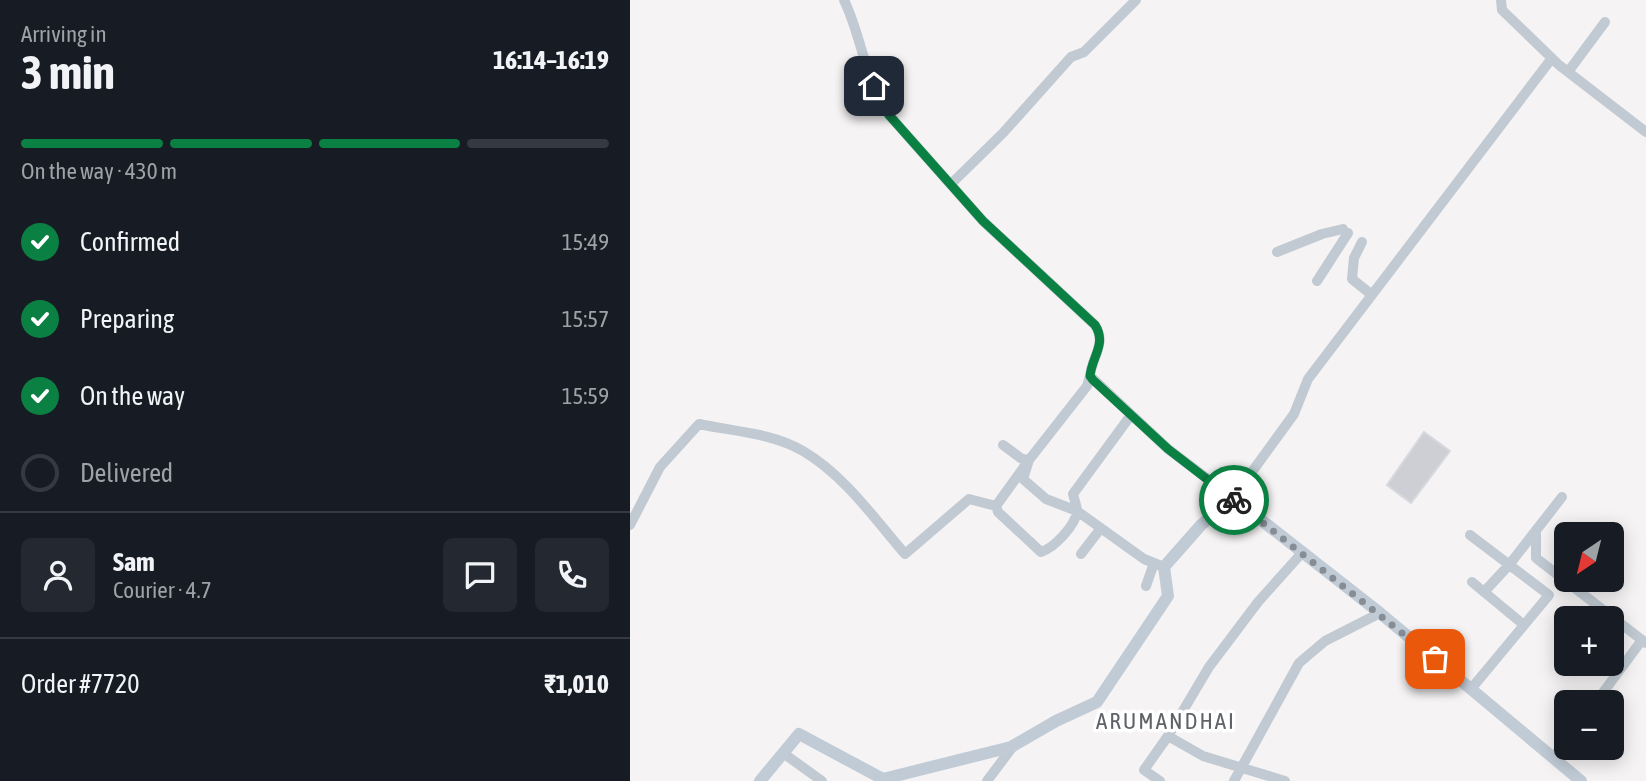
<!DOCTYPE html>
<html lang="en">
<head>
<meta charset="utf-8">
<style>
  body { margin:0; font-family:"Asap Condensed",sans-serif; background:#242831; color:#f1f3f6; height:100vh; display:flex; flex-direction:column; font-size:26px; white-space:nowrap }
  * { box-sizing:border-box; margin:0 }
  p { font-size:23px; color:#9ea1a6 }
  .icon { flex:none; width:38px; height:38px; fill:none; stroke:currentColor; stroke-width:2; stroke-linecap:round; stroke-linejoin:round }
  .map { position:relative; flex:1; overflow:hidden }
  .sheet { display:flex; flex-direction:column; background:#171b24; width:630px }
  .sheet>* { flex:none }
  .needle { width:46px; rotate:215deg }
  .buttons { position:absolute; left:924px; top:522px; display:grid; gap:14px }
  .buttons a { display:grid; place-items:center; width:70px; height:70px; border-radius:10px; background:#171b24; box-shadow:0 4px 18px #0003; font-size:35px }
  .pin { position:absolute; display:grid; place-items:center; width:60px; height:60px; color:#fff; margin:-30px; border-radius:14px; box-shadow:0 4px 10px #0006 }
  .courier { position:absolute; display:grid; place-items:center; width:70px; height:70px; margin:-35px; border:5px solid #0b8043; border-radius:50%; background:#fff; color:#222; box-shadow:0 2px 9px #0007 }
  .head em { font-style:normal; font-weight:700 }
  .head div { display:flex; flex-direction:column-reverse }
  .head { display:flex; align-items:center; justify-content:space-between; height:119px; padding:0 21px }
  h1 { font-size:46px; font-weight:700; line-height:52px }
  .bar { display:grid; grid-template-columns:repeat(4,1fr); gap:10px 7px; align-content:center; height:84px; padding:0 21px }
  .bar i { height:9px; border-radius:5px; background:#363941 }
  .bar .on { background:#0b8043 }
  .bar p { grid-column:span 4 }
  .line { display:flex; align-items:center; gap:18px; padding:0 21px; border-top:2px solid #363941 }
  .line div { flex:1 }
  .round { display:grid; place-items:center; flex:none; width:74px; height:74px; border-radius:10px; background:#242831 }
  ol { padding:0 21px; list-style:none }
  li { display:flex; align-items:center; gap:21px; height:77px }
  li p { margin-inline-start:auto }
  li .icon { padding:7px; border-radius:50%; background:#0b8043; color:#fff; stroke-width:4 }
  li:last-child { color:#9ea1a6 }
  li i { width:38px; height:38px; border:4px solid #363941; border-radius:50% }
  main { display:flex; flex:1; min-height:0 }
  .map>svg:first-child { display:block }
</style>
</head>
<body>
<main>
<section class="sheet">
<div class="head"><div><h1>3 min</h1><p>Arriving in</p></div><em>16:14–16:19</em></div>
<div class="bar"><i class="on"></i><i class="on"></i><i class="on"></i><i></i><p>On the way · 430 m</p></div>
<ol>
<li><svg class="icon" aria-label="check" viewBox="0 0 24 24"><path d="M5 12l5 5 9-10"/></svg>Confirmed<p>15:49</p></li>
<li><svg class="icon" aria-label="check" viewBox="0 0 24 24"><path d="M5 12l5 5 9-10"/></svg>Preparing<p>15:57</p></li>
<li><svg class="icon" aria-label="check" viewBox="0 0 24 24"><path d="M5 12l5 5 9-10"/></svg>On the way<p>15:59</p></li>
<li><i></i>Delivered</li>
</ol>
<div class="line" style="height:126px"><a class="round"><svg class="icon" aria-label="person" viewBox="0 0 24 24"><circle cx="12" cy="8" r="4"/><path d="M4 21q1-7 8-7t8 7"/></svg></a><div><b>Sam</b><p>Courier · 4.7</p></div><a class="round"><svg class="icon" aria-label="chat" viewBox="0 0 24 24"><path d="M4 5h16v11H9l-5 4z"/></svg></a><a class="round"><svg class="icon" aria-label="phone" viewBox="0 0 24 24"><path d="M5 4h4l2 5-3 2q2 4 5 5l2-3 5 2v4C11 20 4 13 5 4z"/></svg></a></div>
<div class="line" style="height:91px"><div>Order #7720</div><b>₹1,010</b></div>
</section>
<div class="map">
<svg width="1016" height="781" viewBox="0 0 1016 781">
  <rect width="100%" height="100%" fill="#f5f3f3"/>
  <path fill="#cdcfd5" stroke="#d7d9de" stroke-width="2" d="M794 432 820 451 781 503 757 485Z"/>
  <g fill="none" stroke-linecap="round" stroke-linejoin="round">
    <path stroke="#c1cad2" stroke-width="10" d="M214 0C232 37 235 82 259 115L353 221 465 325C477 344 462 356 460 376
      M871 0 872 10 929 65 1016 132
      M938 72 975 22
      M321 184 373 133 441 57 454 52 506 0
      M732 242 724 258 722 279 742 295
      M647 252 692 234 713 229
      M687 281 718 233
      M366 506 368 512 411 552C424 548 446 525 447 511 447 506 444 499 443 494L501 415
      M0 525 30 467 69 424C102 431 143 433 173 451 214 475 244 518 275 554L339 499 366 506 399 460 392 459 373 445
      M906 530V558L1016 643
      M840 535 919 595 841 689
      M451 554 471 528
      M534 567 514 559 447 511 416 499 393 479 399 460 457 386 460 376 538 449 603 498 664 414 678 379 922 58
      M842 582 894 625
      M516 586 524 563
      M854 592 879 565 932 497
      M966 702 1012 640
      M538 736 579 667 628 602 671 554
      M153 753 192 781
      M923 758 936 741
      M357 781 384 745
      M530 781 514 770 538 736 573 756 655 781
      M604 781 669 663 695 641 750 613"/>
    <path stroke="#c1cbd6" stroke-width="12" d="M130 781 169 734 253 779 381 747 426 721 467 702 538 596 534 567 571 525 603 498 750 613 951 781"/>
  </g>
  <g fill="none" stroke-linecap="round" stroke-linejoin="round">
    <path stroke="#868d94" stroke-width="7" stroke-dasharray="0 12.6" d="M604 500 805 659"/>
    <path stroke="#0b8043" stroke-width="9" d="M244 86 249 101 259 115 353 221 465 325C477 344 462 356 460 376L463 380 538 449 604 500"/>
  </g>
  <g text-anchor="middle" stroke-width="7" stroke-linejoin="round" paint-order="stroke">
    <g font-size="23" letter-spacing="2" fill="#5f6368" stroke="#fff">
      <text x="536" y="729">ARUMANDHAI</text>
    </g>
  </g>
</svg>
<div class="buttons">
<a><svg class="needle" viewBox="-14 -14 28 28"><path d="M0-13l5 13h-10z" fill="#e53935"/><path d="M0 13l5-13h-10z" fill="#9ea1a6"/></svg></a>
<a>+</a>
<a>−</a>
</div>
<div class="pin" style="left:805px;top:659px;background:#ea580c"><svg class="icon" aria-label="bag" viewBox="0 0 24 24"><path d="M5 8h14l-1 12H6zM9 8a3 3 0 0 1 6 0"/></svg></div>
<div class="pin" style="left:244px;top:86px;background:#1f2937"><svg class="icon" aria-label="home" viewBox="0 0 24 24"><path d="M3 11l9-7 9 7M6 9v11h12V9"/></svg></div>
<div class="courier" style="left:604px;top:500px"><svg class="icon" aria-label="bike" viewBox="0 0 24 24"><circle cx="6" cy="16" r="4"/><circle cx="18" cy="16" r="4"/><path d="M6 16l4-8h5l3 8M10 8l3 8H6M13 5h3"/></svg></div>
</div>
</main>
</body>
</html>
